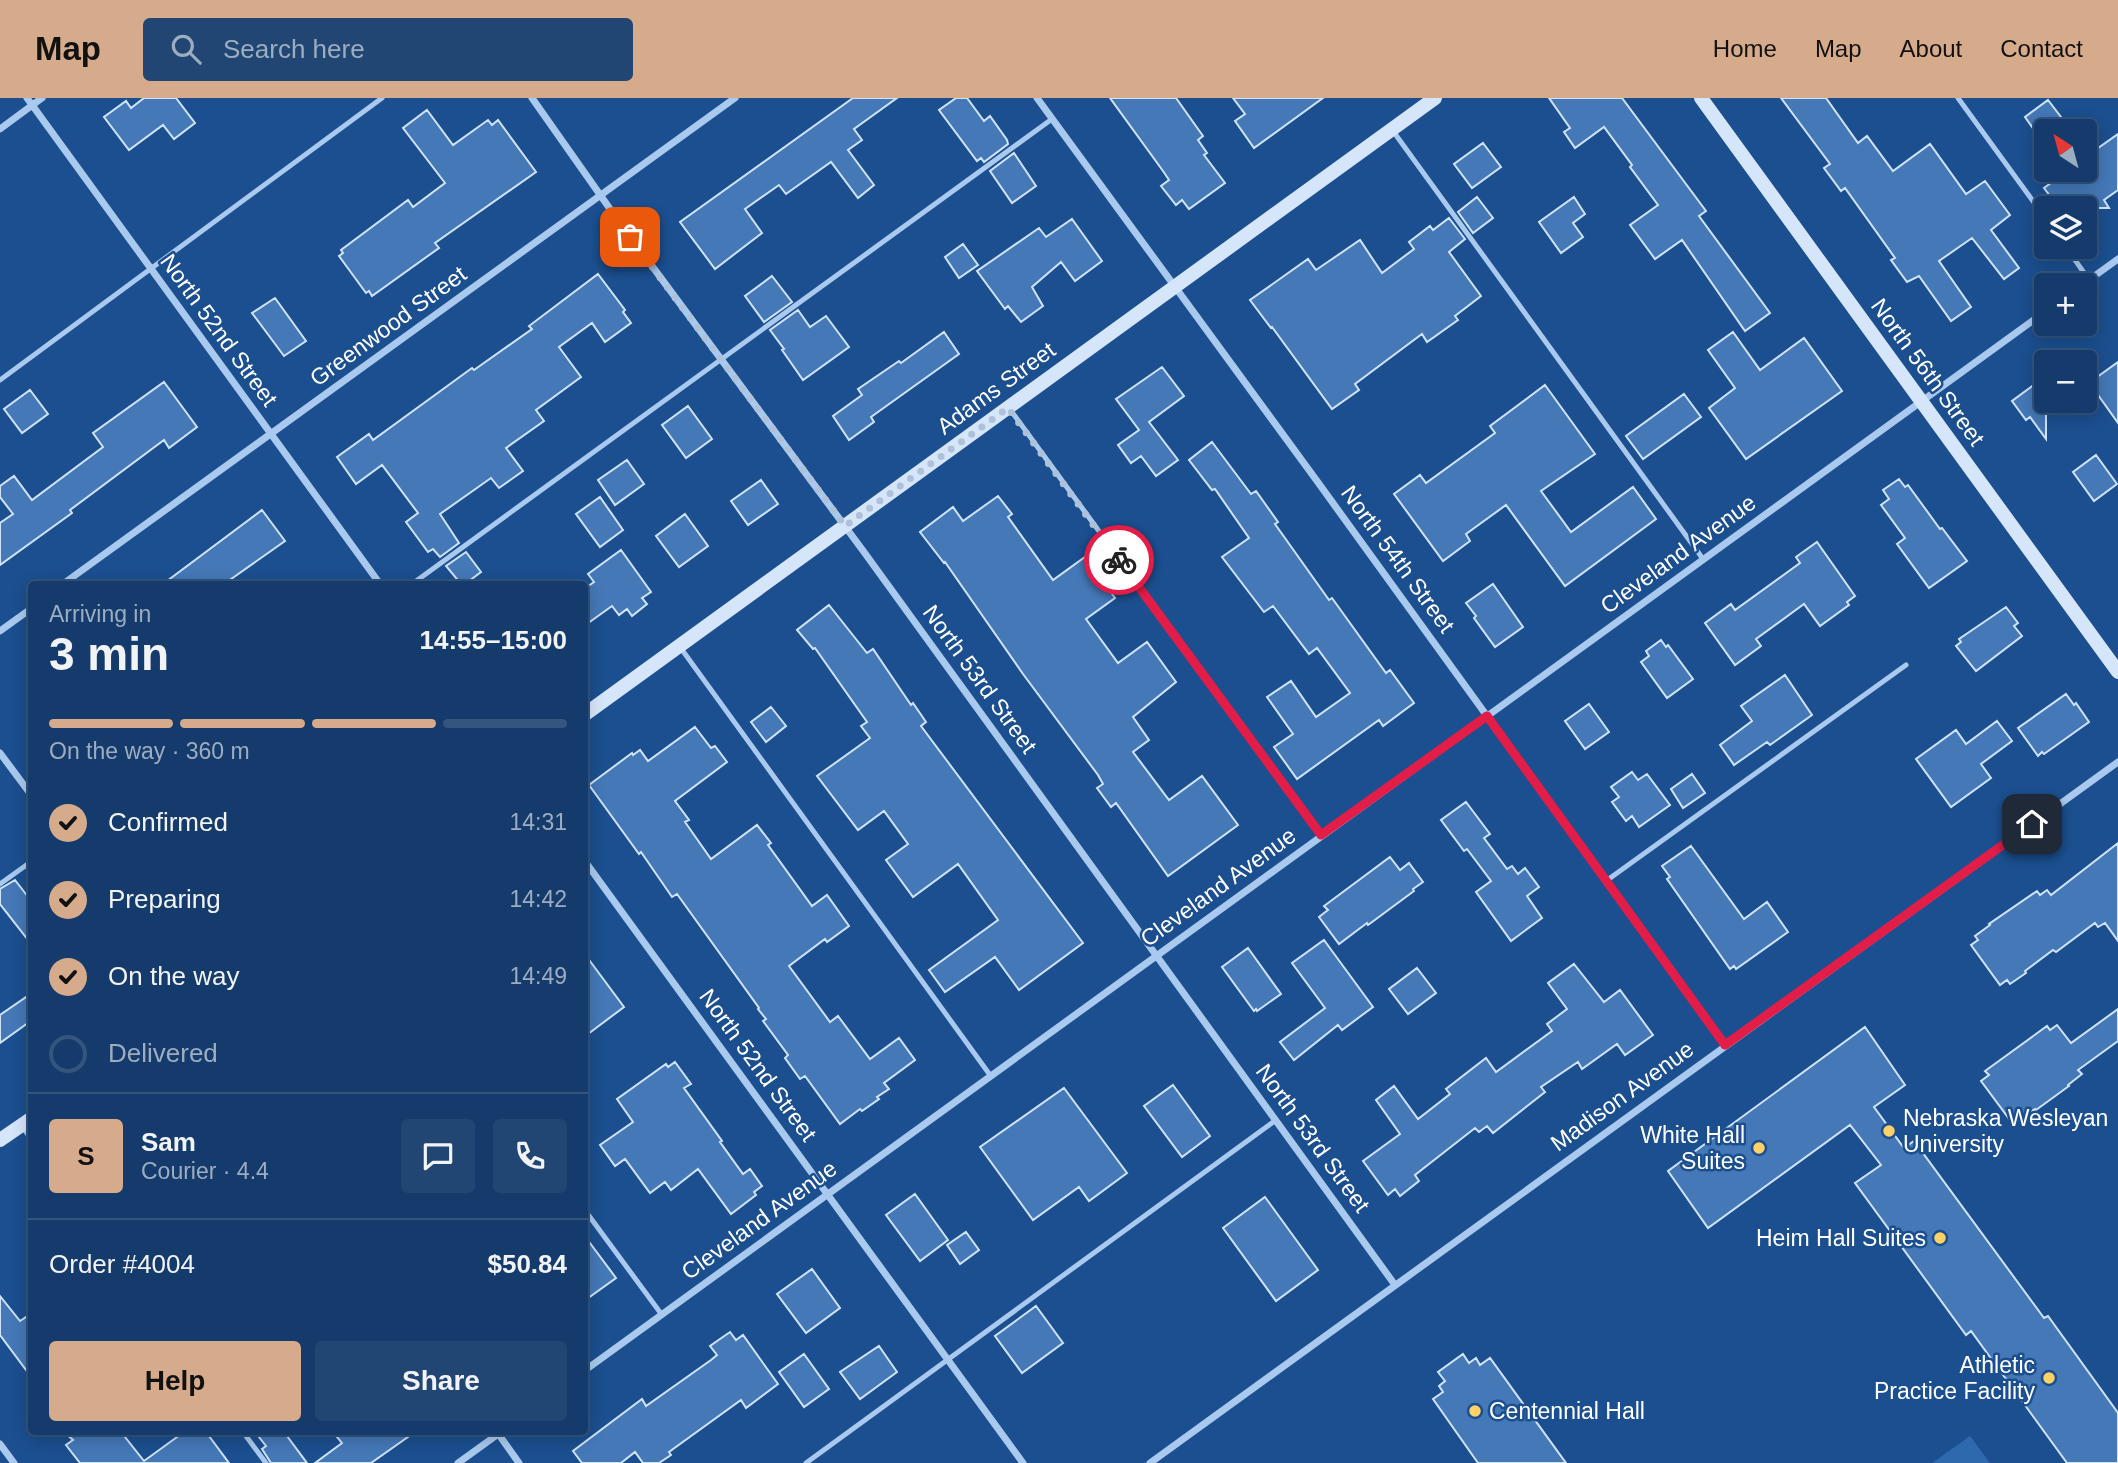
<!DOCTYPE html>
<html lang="en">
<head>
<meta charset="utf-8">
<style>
  body { margin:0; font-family:Helvetica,sans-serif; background:#214673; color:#f1f3f6; height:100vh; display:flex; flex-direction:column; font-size:26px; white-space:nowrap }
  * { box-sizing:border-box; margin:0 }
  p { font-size:23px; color:#9dadc1 }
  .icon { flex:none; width:38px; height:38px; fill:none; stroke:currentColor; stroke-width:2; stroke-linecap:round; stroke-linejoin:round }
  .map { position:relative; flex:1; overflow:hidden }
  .side { position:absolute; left:28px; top:483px; width:560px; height:854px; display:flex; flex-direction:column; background:#143b6b; border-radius:7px; box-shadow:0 4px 18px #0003,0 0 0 2px #33557e }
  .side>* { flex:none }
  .needle { width:46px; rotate:324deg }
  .controls { position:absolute; left:2034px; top:21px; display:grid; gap:14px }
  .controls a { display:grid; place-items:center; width:63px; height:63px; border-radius:7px; background:#143b6b; box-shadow:0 4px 18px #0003,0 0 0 2px #33557e; font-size:35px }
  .pin { position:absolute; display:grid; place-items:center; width:60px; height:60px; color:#fff; margin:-30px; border-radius:14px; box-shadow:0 4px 10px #0006 }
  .courier { position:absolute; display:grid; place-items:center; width:70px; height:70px; margin:-35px; border:5px solid #e11d48; border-radius:50%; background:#fff; color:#222; box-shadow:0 2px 9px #0007 }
  .summary em { font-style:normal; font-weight:600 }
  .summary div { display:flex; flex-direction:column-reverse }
  .summary { display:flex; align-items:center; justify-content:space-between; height:119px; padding:0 21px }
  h1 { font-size:46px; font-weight:600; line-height:52px }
  .bar { display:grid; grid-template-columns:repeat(4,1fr); gap:10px 7px; align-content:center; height:84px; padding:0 21px }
  .bar i { height:9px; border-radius:5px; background:#33557e }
  .bar .selected { background:#d6ab8b }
  .bar p { grid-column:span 4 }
  .line { display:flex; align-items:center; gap:18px; padding:0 21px; border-top:2px solid #33557e }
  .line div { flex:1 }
  .round { display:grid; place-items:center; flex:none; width:74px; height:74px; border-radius:7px; background:#214673 }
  ol { padding:0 21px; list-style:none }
  li { display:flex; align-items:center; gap:21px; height:77px }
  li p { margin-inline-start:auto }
  li .icon { padding:7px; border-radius:50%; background:#d6ab8b; color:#111; stroke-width:4 }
  li:last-child { color:#9dadc1 }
  li i { width:38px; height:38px; border:4px solid #33557e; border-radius:50% }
  .button { display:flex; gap:14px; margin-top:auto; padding:14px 21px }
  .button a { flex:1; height:80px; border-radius:7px; background:#d6ab8b; color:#111; font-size:28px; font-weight:600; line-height:80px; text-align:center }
  .button a+a { background:#214673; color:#f1f3f6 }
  header { display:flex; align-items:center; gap:42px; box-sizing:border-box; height:98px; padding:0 35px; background:#d6ab8b; color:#111 }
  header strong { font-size:33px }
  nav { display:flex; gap:38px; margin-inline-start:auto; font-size:24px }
  .search { width:490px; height:63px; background:#214673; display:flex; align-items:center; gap:18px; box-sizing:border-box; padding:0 24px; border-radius:7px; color:#9dadc1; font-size:26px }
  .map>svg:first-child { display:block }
</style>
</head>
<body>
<header>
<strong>Map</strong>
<div class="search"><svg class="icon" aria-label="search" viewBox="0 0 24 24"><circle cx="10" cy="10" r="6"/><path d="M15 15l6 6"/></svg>Search here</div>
<nav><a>Home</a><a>Map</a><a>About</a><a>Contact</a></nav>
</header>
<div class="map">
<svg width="2118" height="1365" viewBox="0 0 2118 1365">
  <rect width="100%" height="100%" fill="#1b4f8f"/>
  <path fill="#2e69ad" d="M1970 1338 1990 1365H1932Z"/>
  <path fill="#4478b7" stroke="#cfe3fa" stroke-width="2" d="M144 0H176L195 25 174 41 163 27 129 52 104 19 126 3 131 10Z
    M853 0H897L854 31 862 42 848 52 874 87 858 100 831 64 786 96 779 87 745 111 762 135 715 171 680 124Z
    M956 0H967L984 23 990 18 1007 42 1008 46 984 64 981 60 977 63 939 12Z
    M1110 0H1176L1203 38 1198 42 1207 55 1204 57 1225 85 1189 111 1182 102 1176 107 1161 88 1169 82 1163 73Z
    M1233 0H1323L1254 50 1235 23 1245 16Z
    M1549 0H1622L1706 113 1699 118 1770 215 1745 233 1682 142 1655 161 1630 127 1658 107 1630 69 1632 67 1604 29 1575 50 1564 34 1570 30Z
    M1781 0H1826L1858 45 1867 38 1893 73 1930 46 1966 96 1985 83 2010 117 1991 132 2019 170 2004 181 1972 140 1939 163 1971 209 1951 223 1919 178 1907 184 1891 162 1895 160 1845 90 1841 93 1824 70 1830 66Z
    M2048 2 2061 19 2037 36 2025 19Z
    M427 12 453 47 488 22 492 27 498 22 536 74 435 145 439 150 372 198 369 193 366 195 339 158 343 155 341 152 408 102 413 109 445 85 403 30Z
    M2118 36V92L2104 102 2109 110H2059L2044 90 2069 72H2084V60Z
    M1483 45 1501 69 1472 90 1454 66Z
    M1014 55 1036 88 1012 105 990 73Z
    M1477 99 1493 120 1473 135 1458 114Z
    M1574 99 1585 116 1573 125 1583 139 1561 155 1539 124Z
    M1449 120 1465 141 1449 154 1481 198 1455 218 1458 222 1427 244 1422 236 1355 286 1359 292 1332 311 1272 229 1271 230 1250 202 1308 161 1316 172 1360 142 1382 175 1414 151 1409 144 1430 128 1433 132Z
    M1072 121 1102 163 1075 183 1061 164 1032 189 1043 208 1021 224 1008 208 1005 211 977 173 1039 130 1046 139Z
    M963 146 978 167 959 180 945 159Z
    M598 176 625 212 623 214 631 225 605 244 592 225 559 249 581 279 536 312 544 323 506 350 523 373 499 390 491 380 440 416 459 445 440 459 433 451 428 454 406 424 418 415 382 367 356 386 337 359 369 336 373 342 472 270 474 272 532 231 529 228Z
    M772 178 792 204 764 224 745 198Z
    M275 200 306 243 284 258 252 215Z
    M798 212 810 229 826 218 849 249 803 282 782 252 784 251 770 232Z
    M944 234 959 256 871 319 874 324 849 342 833 318 862 297 858 291 899 263 901 265Z
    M1733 234 1760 272 1804 240 1842 293 1746 361 1709 310 1735 290 1708 252Z
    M2118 264V325L2093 290V282Z
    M1162 269 1184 298 1149 324 1178 362 1156 378 1141 358 1131 365 1118 347 1139 332 1116 301Z
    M2046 278V341L2030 319 2026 322 2012 303Z
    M164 284 197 329 169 350 164 342 70 412 72 415 0 467V425L13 416 0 399V388L14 378 32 402 103 349 93 335Z
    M1545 287 1595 356 1541 393 1571 434 1633 389 1656 421 1565 488 1506 407 1466 436 1470 443 1443 463 1394 396 1420 377 1426 385 1495 335 1490 328Z
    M30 292 48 316 22 335 4 311Z
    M1684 296 1701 319 1643 361 1626 338Z
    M688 308 712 341 686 360 662 327Z
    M1212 344 1251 396 1256 393 1278 424 1275 426 1329 502 1332 500 1386 575 1390 572 1414 605 1383 628 1379 622 1297 681 1274 649 1293 636 1267 599 1291 583 1316 619 1350 595 1317 550 1309 556 1273 508 1264 514 1222 459 1249 440 1215 391 1212 392 1189 362Z
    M2096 357 2117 386 2094 403 2073 374Z
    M627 362 644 386 615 407 598 382Z
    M1899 381 1905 389 1908 387 1940 431 1942 430 1967 463 1929 490 1897 446 1905 440 1881 407 1889 401 1883 392Z
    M761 382 778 406 748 427 731 403Z
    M998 398 1012 416 1008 419 1053 482 1085 459 1115 500 1086 521 1118 565 1147 544 1176 584 1133 619 1149 642 1133 654 1169 702 1202 678 1238 727 1168 778 1116 705 1111 709 1097 690 1103 686 1098 677 1023 576 945 464 944 465 920 434 953 409 963 423Z
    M600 399 623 432 600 449 576 416Z
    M262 412 285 443 224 486H163Z
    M685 416 708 448 679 469 656 438Z
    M1817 444 1855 498 1847 504 1849 507 1820 528 1804 506 1756 541 1761 548 1735 567 1705 525 1731 506 1735 512 1800 465 1796 459Z
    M621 452 651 494 642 500 647 506 632 518 627 511 619 517 612 508 584 528V491L594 484 588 476Z
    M466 454 481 474 465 486H461L446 468Z
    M1493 486 1523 529 1495 549 1474 520 1476 518 1466 505Z
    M829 507 867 555 873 551 911 607 913 605 926 624 921 628 1083 845 1019 892 995 859 945 894 929 872 998 822 958 766 913 799 886 762 908 746 884 713 858 732 817 678 870 640 861 628 867 624 815 550 813 551 797 532Z
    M2006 509 2018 525 2014 528 2022 538 1976 573 1956 548 1961 544 1959 541Z
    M1661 542 1666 549 1668 547 1693 581 1667 600 1641 564 1649 558 1646 553Z
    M1785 577 1812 617 1770 647 1767 644 1734 667 1720 647 1752 623 1741 608Z
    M2066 596 2074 607 2076 605 2089 624 2044 656 2042 654 2038 658 2018 630Z
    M1589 606 1609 634 1585 651 1565 623Z
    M771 609 786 628 766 644 751 624Z
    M1997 623 2012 643 1981 666 1991 680 1951 709 1916 661 1956 632 1966 646Z
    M695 629 711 650 715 648 727 664 675 703 689 722 685 724 711 761 757 727 771 745 768 747 812 808 827 797 849 828 827 844 825 841 789 868 830 924 838 918 870 961 899 940 915 962 884 985 889 991 877 999 879 1001 862 1013 860 1011 840 1026 805 978 800 981 785 960 788 957 763 923 766 921 758 911 759 910 677 796 672 799 641 754 639 756 589 687 632 655 633 657 640 652 648 663Z
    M1632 674 1638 682 1647 676 1670 707 1639 729 1632 718 1626 723 1612 704 1619 699 1611 689Z
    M1692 676 1705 695 1683 710 1671 691Z
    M1466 704 1490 736 1484 740 1507 771 1512 768 1518 776 1525 770 1539 789 1527 798 1542 820 1511 843 1476 794 1491 783 1467 751 1464 753 1441 722Z
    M2118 745V843L2105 825 2098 829 2095 825 2056 854 2053 852 2025 873 2026 875 2010 886 2007 882 2000 887 1971 847 1978 842 1975 838 1990 827 1989 826 2037 793 2040 797 2047 792 2051 797Z
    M1691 748 1744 821 1767 804 1788 834 1736 871 1734 868 1730 871 1667 781 1670 779 1662 768Z
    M1390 759 1400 772 1409 765 1423 784 1413 791 1414 793 1368 827 1367 825 1339 846 1319 819 1328 812 1324 808Z
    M15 782 32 804V847L0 806V791Z
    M1324 842 1373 909 1342 932 1338 927 1294 962 1280 944 1325 910 1292 865Z
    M1248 850 1281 896 1257 913 1256 911 1254 913 1222 869Z
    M584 855 624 909 584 939Z
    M1574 866 1604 904 1620 892 1653 937 1625 957 1617 946 1582 971 1578 964 1541 989 1545 994 1493 1035 1487 1028 1479 1034 1475 1030 1415 1077 1419 1083 1400 1098 1395 1091 1388 1097 1363 1063 1400 1036 1376 1002 1394 988 1418 1021 1450 996 1446 991 1486 960 1496 974 1552 933 1547 926 1567 911 1548 885Z
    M1417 870 1436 895 1408 916 1389 891Z
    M32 895V922L0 945V917Z
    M2118 911V943L2078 972 2082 976 2068 987 2069 988 2036 1012 2035 1011 2020 1021 2017 1017 2010 1022 1981 983 1989 977 1985 973 2047 928 2050 932 2057 927 2071 945Z
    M1865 929 1905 987 1874 1009 1904 1050 1914 1043 2044 1220 2048 1218 2118 1315V1365H2067L1971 1233 1966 1237 1855 1085 1881 1067 1850 1027 1708 1130 1668 1073Z
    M675 964 691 986 684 990 722 1043 720 1044 743 1076 750 1071 762 1088 754 1094 756 1097 731 1116 698 1071 671 1092 665 1084 650 1095 625 1061 615 1068 600 1047 633 1024 617 1001 666 966 668 969Z
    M1173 987 1210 1038 1182 1059 1144 1008Z
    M1064 990 1127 1075 1089 1103 1079 1089 1033 1122 980 1049Z
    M915 1096 948 1142 920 1163 886 1117Z
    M1265 1099 1318 1172 1276 1203 1223 1130Z
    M966 1134 979 1152 960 1166 947 1147Z
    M584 1137 616 1180 584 1203Z
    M812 1171 840 1210 806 1235 777 1196Z
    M0 1198 20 1223 32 1215V1280L0 1237Z
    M1036 1208 1063 1245 1022 1275 995 1238Z
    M730 1234 736 1242 743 1237 778 1286 746 1310 741 1302 669 1354 671 1357 659 1365H643L635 1354 621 1365H582L573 1353 642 1301 646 1308 711 1262 717 1257 710 1248Z
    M879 1248 897 1274 860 1301 840 1274Z
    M804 1256 829 1291 804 1309 779 1274Z
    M1463 1256 1469 1265 1476 1260 1480 1267 1490 1260 1566 1365H1478L1433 1301 1443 1294 1439 1288 1445 1283 1438 1274Z
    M64 1334H121L144 1363 184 1334H206L229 1365H80L66 1347 73 1342Z
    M255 1334H284L307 1365H271L262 1351 266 1348Z
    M333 1334H415L371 1365H315L342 1345Z"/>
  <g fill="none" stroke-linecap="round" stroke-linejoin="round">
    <path stroke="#a9c9ee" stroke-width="5" d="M1958 0 2046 121
      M1393 33 1703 461
      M2066 149 2089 182
      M0 282 382 0
      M1009 310 1321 737
      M412 486 1052 21
      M680 549 990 977
      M1606 783 1906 567
      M0 786 32 763
      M21 1027 32 1042
      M584 1111 662 1217
      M243 1334 266 1365
      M806 1365 1276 1022"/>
    <path stroke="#a9c9ee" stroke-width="7" d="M27 0 380 486
      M532 0 615 118 864 454 1395 1187
      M1037 0 1317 383 1725 947
      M0 31 42 0
      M2082 187 2118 161
      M63 486 735 0
      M0 533 32 510
      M0 655 32 698
      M584 762 1023 1365
      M584 1273 2046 213
      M497 1334 519 1365
      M0 1346 14 1365
      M458 1365 501 1334
      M1150 1365 2118 664"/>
    <path stroke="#d6e6fa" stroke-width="14" d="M1701 0 2118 574
      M584 617 1435 0
      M0 1042 32 1020"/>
  </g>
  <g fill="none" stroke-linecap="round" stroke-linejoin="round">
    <path stroke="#afc1d8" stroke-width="7" stroke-dasharray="0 12.6" d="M630 139 845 428 1008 310 1119 462"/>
    <path stroke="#e11d48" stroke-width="9" d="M1119 462 1321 737 1487 618 1725 947 2032 726"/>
  </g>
  <g fill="#ffd166" stroke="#1b4f8f" stroke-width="2.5">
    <circle cx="1889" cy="1033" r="7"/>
    <circle cx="1759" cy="1050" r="7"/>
    <circle cx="1940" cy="1140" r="7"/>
    <circle cx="2049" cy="1280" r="7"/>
    <circle cx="1475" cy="1313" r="7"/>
  </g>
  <g text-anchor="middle" stroke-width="5" stroke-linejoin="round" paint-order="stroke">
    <g font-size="23" fill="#fff" stroke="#1b4f8f">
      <text transform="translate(388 228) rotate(-36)" y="8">Greenwood Street</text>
      <text transform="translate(219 232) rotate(54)" y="8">North 52nd Street</text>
      <text transform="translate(1928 274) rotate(54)" y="8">North 56th Street</text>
      <text transform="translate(996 290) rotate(-36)" y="8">Adams Street</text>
      <text transform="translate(1678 456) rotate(-36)" y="8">Cleveland Avenue</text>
      <text transform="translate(1398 461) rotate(54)" y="8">North 54th Street</text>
      <text transform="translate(980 581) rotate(54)" y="8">North 53rd Street</text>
      <text transform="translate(1218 789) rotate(-36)" y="8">Cleveland Avenue</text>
      <text transform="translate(758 967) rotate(54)" y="8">North 52nd Street</text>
      <text transform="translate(1622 998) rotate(-36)" y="8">Madison Avenue</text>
      <text transform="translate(1313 1040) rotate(54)" y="8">North 53rd Street</text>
      <text transform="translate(759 1122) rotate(-36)" y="8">Cleveland Avenue</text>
    </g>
    <g font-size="23" fill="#fff" stroke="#1b4f8f" text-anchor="end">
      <text x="1903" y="1028" text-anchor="start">Nebraska Wesleyan<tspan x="1903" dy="26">University</tspan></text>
      <text x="1745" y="1045">White Hall<tspan x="1745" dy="26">Suites</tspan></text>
      <text x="1926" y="1148">Heim Hall Suites</text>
      <text x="2035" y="1275">Athletic<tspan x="2035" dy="26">Practice Facility</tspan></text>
      <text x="1489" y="1321" text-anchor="start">Centennial Hall</text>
    </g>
  </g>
</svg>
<div class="controls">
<a><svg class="needle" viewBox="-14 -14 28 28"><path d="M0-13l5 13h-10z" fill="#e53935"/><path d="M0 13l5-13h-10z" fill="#9dadc1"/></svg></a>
<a><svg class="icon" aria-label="layers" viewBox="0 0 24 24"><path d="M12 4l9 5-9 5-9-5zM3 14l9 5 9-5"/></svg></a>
<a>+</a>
<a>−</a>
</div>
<div class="pin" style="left:630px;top:139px;background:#ea580c"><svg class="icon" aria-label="bag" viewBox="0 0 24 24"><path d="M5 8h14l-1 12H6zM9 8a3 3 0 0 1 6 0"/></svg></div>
<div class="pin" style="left:2032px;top:726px;background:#1f2937"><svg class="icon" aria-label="home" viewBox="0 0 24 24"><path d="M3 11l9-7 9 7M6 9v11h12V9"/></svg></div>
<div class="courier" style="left:1119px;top:462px"><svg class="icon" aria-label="bike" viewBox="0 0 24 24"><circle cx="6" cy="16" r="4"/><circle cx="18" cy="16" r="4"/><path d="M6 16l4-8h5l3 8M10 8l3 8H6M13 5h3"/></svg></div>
<section class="side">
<div class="summary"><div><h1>3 min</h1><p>Arriving in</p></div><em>14:55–15:00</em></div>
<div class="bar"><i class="selected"></i><i class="selected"></i><i class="selected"></i><i></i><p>On the way · 360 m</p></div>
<ol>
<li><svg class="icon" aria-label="check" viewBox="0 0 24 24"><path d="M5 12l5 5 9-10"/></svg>Confirmed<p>14:31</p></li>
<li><svg class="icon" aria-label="check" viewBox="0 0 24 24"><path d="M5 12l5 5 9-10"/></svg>Preparing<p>14:42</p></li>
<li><svg class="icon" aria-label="check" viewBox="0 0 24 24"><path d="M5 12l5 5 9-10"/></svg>On the way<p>14:49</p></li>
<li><i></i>Delivered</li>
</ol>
<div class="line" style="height:126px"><b class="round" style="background:#d6ab8b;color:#111">S</b><div><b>Sam</b><p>Courier · 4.4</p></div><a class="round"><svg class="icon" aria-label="chat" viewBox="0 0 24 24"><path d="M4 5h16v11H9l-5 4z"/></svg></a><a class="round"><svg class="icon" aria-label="phone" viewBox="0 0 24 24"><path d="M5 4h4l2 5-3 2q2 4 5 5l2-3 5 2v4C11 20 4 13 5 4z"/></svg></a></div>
<div class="line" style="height:91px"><div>Order #4004</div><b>$50.84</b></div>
<div class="button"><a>Help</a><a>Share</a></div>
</section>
</div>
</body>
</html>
